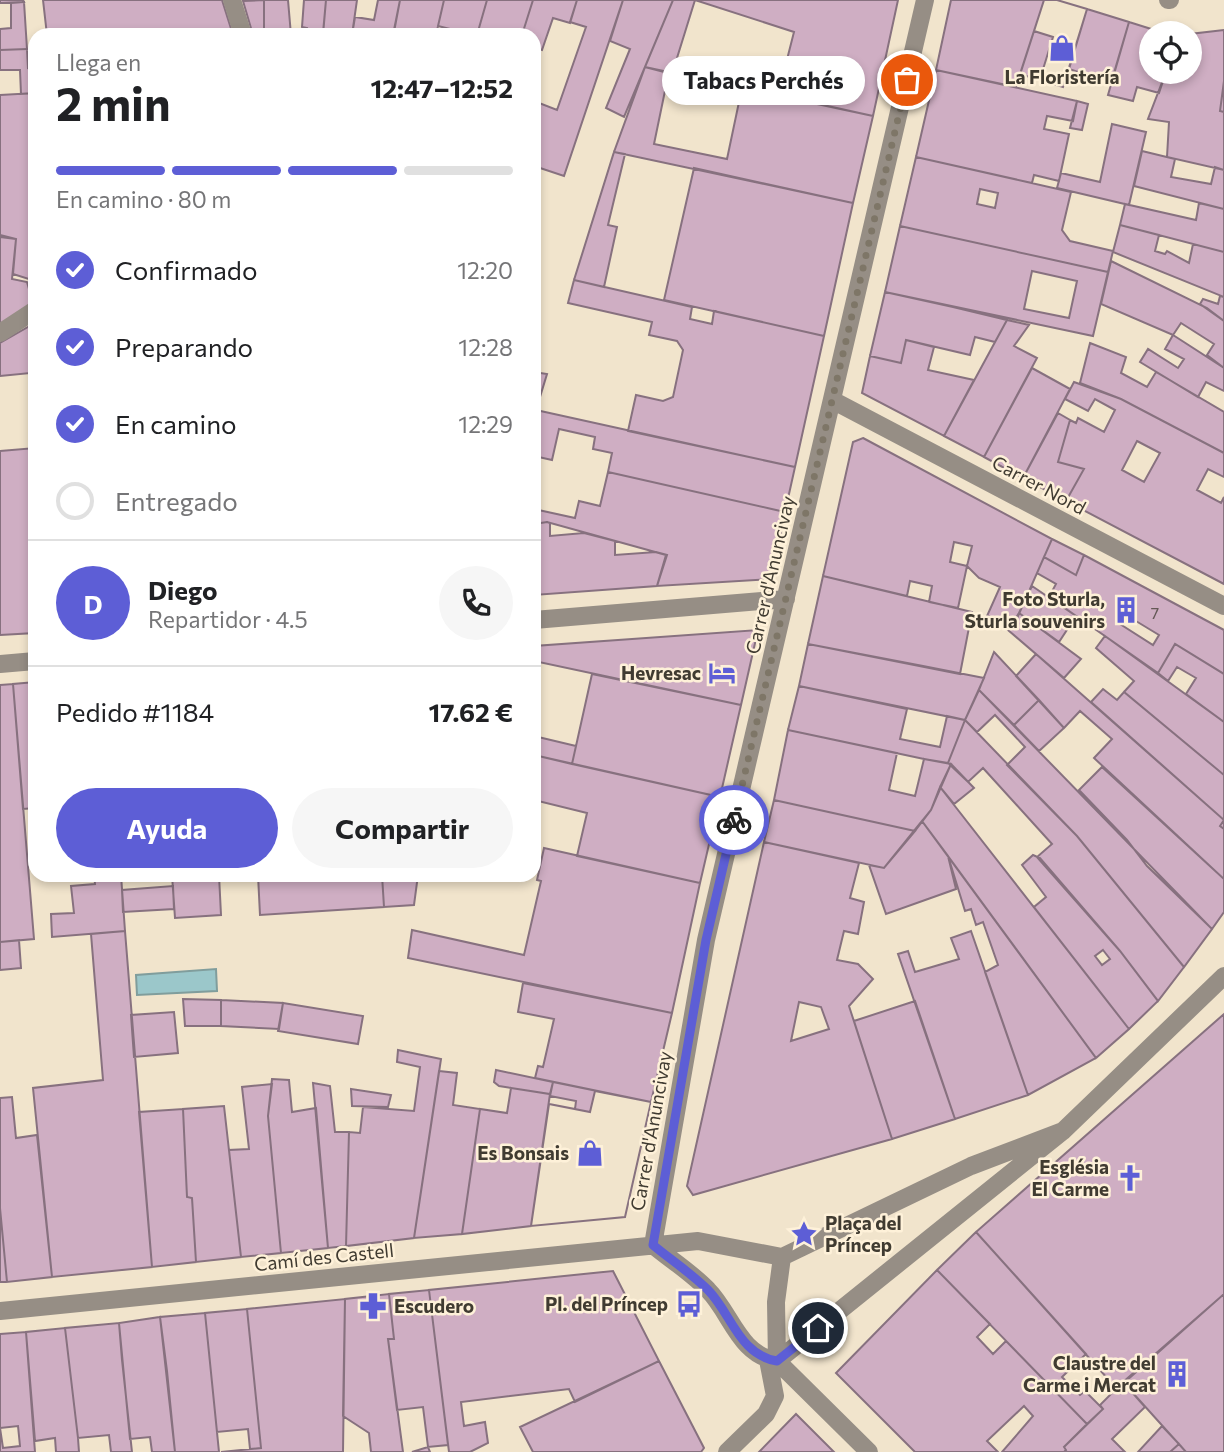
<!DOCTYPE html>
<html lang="es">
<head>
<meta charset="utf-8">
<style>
  body { margin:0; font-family:Commissioner,sans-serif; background:#f6f6f6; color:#202124; height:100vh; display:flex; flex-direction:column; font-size:26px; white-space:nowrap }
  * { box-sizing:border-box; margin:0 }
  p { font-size:23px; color:#757577 }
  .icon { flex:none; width:38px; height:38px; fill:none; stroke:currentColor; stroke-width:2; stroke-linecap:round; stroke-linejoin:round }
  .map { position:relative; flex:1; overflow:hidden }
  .drawer { position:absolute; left:28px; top:28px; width:513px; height:854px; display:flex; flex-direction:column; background:#fff; border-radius:21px; box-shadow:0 4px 10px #0003 }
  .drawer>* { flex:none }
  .tools { position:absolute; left:1139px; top:21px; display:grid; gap:14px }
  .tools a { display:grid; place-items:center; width:63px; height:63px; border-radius:50%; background:#fff; box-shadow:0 4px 10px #0003; font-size:35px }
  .pin { position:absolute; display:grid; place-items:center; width:60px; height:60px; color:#fff; margin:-30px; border:4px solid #fff; border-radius:50%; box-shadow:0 2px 7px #0007 }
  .courier { position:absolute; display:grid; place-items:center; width:70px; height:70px; margin:-35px; border:5px solid #5d5ed6; border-radius:50%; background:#fff; color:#222; box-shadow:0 2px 9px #0007 }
  .bubble { position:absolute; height:49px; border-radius:24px; background:#fff; box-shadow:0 4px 10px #0003; font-size:23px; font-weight:700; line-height:49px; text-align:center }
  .head em { font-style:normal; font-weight:700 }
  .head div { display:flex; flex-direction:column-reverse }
  .head { display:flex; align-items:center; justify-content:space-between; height:119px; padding:0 28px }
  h1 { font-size:46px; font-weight:700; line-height:52px }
  .bar { display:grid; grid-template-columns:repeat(4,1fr); gap:10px 7px; align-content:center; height:84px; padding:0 28px }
  .bar i { height:9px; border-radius:5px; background:#e0e0e0 }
  .bar .on { background:#5d5ed6 }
  .bar p { grid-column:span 4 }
  .line { display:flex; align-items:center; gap:18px; padding:0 28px; border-top:2px solid #e0e0e0 }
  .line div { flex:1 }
  .round { display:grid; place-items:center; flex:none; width:74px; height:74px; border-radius:37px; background:#f6f6f6 }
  ol { padding:0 28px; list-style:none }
  li { display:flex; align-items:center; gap:21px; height:77px }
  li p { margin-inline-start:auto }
  li .icon { padding:7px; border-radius:50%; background:#5d5ed6; color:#fff; stroke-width:4 }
  li:last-child { color:#757577 }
  li i { width:38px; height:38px; border:4px solid #e0e0e0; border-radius:50% }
  .cta { display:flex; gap:14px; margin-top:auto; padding:14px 28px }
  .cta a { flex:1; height:80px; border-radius:42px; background:#5d5ed6; color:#fff; font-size:28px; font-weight:700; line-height:80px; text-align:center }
  .cta a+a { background:#f6f6f6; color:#202124 }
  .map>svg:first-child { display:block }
</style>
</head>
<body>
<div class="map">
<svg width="1224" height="1452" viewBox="0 0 1224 1452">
  <rect width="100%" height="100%" fill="#f1e4cc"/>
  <path fill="#9bc7ca" stroke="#809d9c" stroke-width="2" d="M216 969 217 991 137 995 136 975Z"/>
  <path fill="#cfaec3" stroke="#87717f" stroke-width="2" fill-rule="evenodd" d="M0 0H23L24 2 0 3Z
    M43 0H222L233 35H47Z
    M264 0V35H253L243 1Z
    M264 0H288L291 35H264Z
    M304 0H326L323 35H306L307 28 302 27Z
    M326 0H357L352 35 323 33Z
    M378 0H400L393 35H352L355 17 374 20Z
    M400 0H444L436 35 394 32Z
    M444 0H487L477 35H453L454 30 438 26Z
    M487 0H533L522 35H477Z
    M533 0H577L570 23 553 18 542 50 536 48 534 55V35H522Z
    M577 0H623L564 176 534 166V101L557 110 586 27 570 22Z
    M623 0H673L624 117 606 108 630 49 610 41Z
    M673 0H898L873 116 778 95 794 32 695 0 672 74 645 67Z
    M951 0H1044L1016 87 936 70Z
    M1044 0H1057L1087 9 1063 87 1020 74Z
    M1044 0H1057L1087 9 1063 87 1040 79 1053 37 1034 31Z
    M24 2 27 49 0 50V29L11 28V3Z
    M1087 9 1129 22 1111 83 1069 69Z
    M1129 22 1164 33H1152V72H1166L1159 93 1137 87 1133 101 1108 95Z
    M1224 30V81L1220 111 1224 112V170L1167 157 1169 122 1148 119 1166 72H1190V34Z
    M27 49 28 68 35 67V93L21 94 20 70H0V50Z
    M645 67 873 116 853 203 614 152ZM666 86 739 102 727 159 654 144Z
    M936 70 1077 101 1073 121 1047 116 1044 129 1069 134 1059 181 1034 175 1032 183 916 157Z
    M1224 81V112L1220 111Z
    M35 93V281L13 274 16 239 0 235V95Z
    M1077 101 1088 104 1082 130 1070 128Z
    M1112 124 1146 132 1129 205 1057 188 1061 173 1100 182Z
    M1142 151 1175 159 1171 177 1211 184 1215 167 1224 170V209L1134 186Z
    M614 152 625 154 608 225 617 227 604 287 574 280Z
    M916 157 1071 192 1062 230 1070 241 1113 251 1108 272 900 226ZM980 189 998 193 995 208 977 204Z
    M694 168 853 203 824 336 664 300Z
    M1199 203 1224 209V252L1120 225 1125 204 1196 220Z
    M1120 225 1159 235 1155 251 1165 254 1167 251 1189 263 1193 244 1224 252V297L1113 252Z
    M900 226 1108 272 1093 336 885 292ZM1032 271 1077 281 1069 318 1024 309Z
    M0 237 16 239 12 279 27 282 33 303 0 325Z
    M1111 261 1207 308 1224 321V368L1207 355 1214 344 1181 323 1173 335 1101 304Z
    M574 280 692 307 690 319 712 324 714 311 824 336 795 467 628 431 636 395 663 401 673 397 683 350 677 341 649 335 652 322 568 303Z
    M885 292 953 307 1007 320 995 342 975 337 970 355 906 340 901 363 870 356Z
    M1220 296 1224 297V321L1200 304 1203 299 1218 304Z
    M1007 320 1029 325 1014 346 1037 358 984 457 944 436Z
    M35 323V439L30 373 0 376V343Z
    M1173 335 1224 368V391L1206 382 1198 397 1140 362 1148 349 1178 368 1184 359 1165 349Z
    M906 340 934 347 928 370 974 380 944 436 862 393 870 356 901 363Z
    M1090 343 1126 357 1121 373 1147 387 1156 372 1224 412V453L1121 399 1080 383Z
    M1032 368 1070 389 1023 478 984 457Z
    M534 372 547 374 536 410 534 409Z
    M1074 382 1121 399 1224 453V477L1208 469 1197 490 1221 503 1224 497V584L1066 501 1084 469 1058 462 1070 420 1076 423 1078 418 1104 432 1115 410 1095 399 1088 411 1065 399ZM1137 441 1160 453 1144 482 1122 470Z
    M536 410 795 467 785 512 608 472 612 453 593 449 595 437 559 429 552 460 534 456V414Z
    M1058 413 1070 420 1058 462 1084 469 1066 501 1023 478Z
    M863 438 1052 539 1015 623 987 616 1000 587 979 578 967 566 958 608 929 602 932 586 910 581 907 596 823 576 853 442ZM954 542 972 546 967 566 950 562Z
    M35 448V633L0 635V451Z
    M608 472 785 512 771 579 657 586 666 555 547 522 534 524V509L575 518 579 501 600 506Z
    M547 522 550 523V536L584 533 615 541V555L656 552 667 555 657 586 534 595V524Z
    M1052 539 1084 555 1076 575 1044 557Z
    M1084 555 1224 630V674L1175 644 1158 673 1049 597 1056 584 1037 573 1044 557 1076 575ZM1126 615 1159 635 1153 645 1120 624Z
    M823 576 972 612 960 674 808 644Z
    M1032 586 1076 616 1059 642 1019 613Z
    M1019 613 1081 659 1064 678 1008 630Z
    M758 630 741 705 534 661V646Z
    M1105 636 1224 722V775L1124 692 1134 681 1096 648Z
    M808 644 923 666 984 678 965 720 799 686Z
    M1175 644 1224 674V722L1186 694 1196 678 1177 667 1168 681 1158 673Z
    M994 652 1039 700 1014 725 979 690Z
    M1036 654 1224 820 1220 826 1224 829V879L1094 758 1112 739 1080 711 1064 728 1016 676Z
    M592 674 741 705 720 797 572 764Z
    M35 682V808L23 809 13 684Z
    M13 684 34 939 0 942V685Z
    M799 686 907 709 900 739 940 747 947 716 965 720 948 763 924 759 788 730Z
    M1103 689 1117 700 1124 692 1224 775V829L1220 826 1224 820 1091 702Z
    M979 690 1212 929 1184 967 1077 836 1007 765 1025 747 995 715 977 732 965 720Z
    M1039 700 1064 728 1039 751 1014 725Z
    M965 720 1077 836 1184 967 1158 1001 1120 951 1037 857 1052 844 983 768 968 782 948 763Z
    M788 730 897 753 889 790 915 796 924 759 951 764 931 810 915 831 774 800Z
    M534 736 576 746 572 764 534 755Z
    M534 755 720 797 700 883 577 856 587 813 534 800Z
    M951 764 974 788 954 804 940 787Z
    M1102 767 1224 879V912L1212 929 1147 866 1127 840 1079 790Z
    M940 787 1129 1029 1096 1058 922 821 931 810Z
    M774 800 833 813 915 831 884 868 764 842Z
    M922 821 948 856 956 889 886 914 869 865 884 868Z
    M764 842 859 863 850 898 864 902 858 934 844 931 837 960 858 964 873 979 849 1006 892 1139 693 1195 687 1186ZM799 1002 821 1007 829 1029 791 1041Z
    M544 848 700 883 672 1013 408 958 412 930 524 955 541 881 537 880Z
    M1033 855 1040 858 1120 951 1158 1001 1129 1029 1034 907 1046 897 1022 865ZM1103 950 1110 959 1102 965 1095 956Z
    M948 856 1096 1058 1028 1095 985 972 998 965 983 922 976 925 971 909 965 911Z
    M94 875H121L125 931 52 937 51 914 74 913 71 886 95 884Z
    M172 875H219L221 915 175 918Z
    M258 875H382L384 907 260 915Z
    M382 875H418L414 905 384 907Z
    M173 886 174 909 123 912 122 890Z
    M125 931 152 1267 52 1277 33 1088 103 1080 91 934Z
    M971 931 1028 1095 955 1119 898 954 908 951 915 972 959 959 951 938Z
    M19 940 21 968 0 970V942Z
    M523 983 672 1013 651 1102 535 1078 538 1066 543 1067 554 1019 518 1012Z
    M183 999 221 1000V1026H185Z
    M221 1000 283 1003 279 1029 221 1026Z
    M915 1001 955 1119 892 1139 854 1021Z
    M283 1003 363 1016 358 1044 278 1031Z
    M174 1012 178 1053 134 1057 131 1015Z
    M1224 1014V1294L1117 1389 976 1232Z
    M398 1050 441 1059 414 1238 346 1246 349 1132 360 1133 363 1107 414 1111 420 1067 397 1062Z
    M496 1070 553 1082 550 1094 499 1086 494 1082Z
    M439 1071 457 1073 453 1105 480 1109 462 1234 414 1238Z
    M272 1079 289 1080 292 1112 316 1108 328 1248 281 1253 268 1116Z
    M553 1082 651 1102 625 1217 531 1226 549 1104 575 1109 576 1101 550 1096Z
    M313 1083 330 1086 335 1132H349L346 1246 328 1248Z
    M272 1084 268 1116 281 1253 241 1257 229 1150 249 1149 242 1087Z
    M511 1088 550 1094 531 1226 462 1234 480 1109 507 1113Z
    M351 1089 391 1095 388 1107 352 1106Z
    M595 1091 651 1102 625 1217 531 1226 549 1104 590 1112Z
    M12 1097 16 1138 37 1135 52 1277 7 1282 0 1208V1098Z
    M224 1106 241 1257 196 1262 192 1198 187 1197 183 1109Z
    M183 1109 187 1197 192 1198 196 1262 152 1267 139 1112Z
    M0 1208 7 1282H0Z
    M976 1232 1086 1354 1062 1377 1080 1395 1085 1391 1103 1409 1087 1424 937 1270Z
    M937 1270 990 1324 977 1337 993 1354 1006 1341 1087 1424 1064 1447 1066 1450 1064 1452H1002L1033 1416 1024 1406 987 1441 998 1452H915L836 1373Z
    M613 1271 659 1361 575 1402 569 1389 461 1402 464 1426 485 1422 488 1443 470 1452H449L429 1290Z
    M429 1290 448 1445 428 1447 423 1407 397 1410 388 1339H394L389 1294Z
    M389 1294 394 1339H388L403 1452H371L369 1433 343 1416 345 1299Z
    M1224 1294V1452H1186L1123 1382Z
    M345 1299 343 1452H221L261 1448 247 1309Z
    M247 1309 261 1448 250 1449 248 1429 217 1432 205 1313Z
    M205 1313 219 1452H175L160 1317Z
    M160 1317 167 1371 175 1452H152L150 1437 130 1439 119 1323Z
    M119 1323 122 1360 132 1452H111L109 1435 78 1438 65 1328Z
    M65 1328 78 1438 79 1452H56L55 1438 35 1441 26 1332Z
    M26 1332 35 1452H0V1334ZM18 1426 20 1446 3 1448 0 1428Z
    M659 1361 704 1448 701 1452H533L520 1427Z
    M1123 1382 1145 1407 1112 1439 1125 1452H1064L1066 1450 1064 1447 1103 1409 1100 1405Z
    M796 1414 834 1452H759Z
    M1162 1426 1179 1444 1170 1452H1138Z
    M1179 1444 1186 1452H1170Z
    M428 1447 430 1452H412Z"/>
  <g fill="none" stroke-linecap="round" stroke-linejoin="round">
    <path stroke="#968e85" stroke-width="18" d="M232 0 243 35
      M1168 0H1170
      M0 333 35 310
      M834 401 1224 606
      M534 620 786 599
      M0 664 35 661
      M653 1245 706 940 925 0
      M653 1245C671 1260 692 1273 708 1290 731 1313 739 1355 777 1361L1063 1131 1224 976
      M0 1311 698 1241 782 1257 971 1166 1063 1131
      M777 1361 869 1452
      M777 1361 776 1302 782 1257
      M727 1452 766 1414 775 1396 768 1360"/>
  </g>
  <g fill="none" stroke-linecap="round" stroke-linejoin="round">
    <path stroke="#7e7667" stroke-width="7" stroke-dasharray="0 12.6" d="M734 820 907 80"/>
    <path stroke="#5d5ed6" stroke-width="9" d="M734 820 706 940 653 1245C671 1260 691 1273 708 1290 731 1313 739 1355 777 1361L818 1328"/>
  </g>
  <defs>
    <symbol id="shop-bare" viewBox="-9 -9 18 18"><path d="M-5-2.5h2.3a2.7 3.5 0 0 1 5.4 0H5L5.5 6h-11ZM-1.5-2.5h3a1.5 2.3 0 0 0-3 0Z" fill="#5d5ed6" stroke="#fef1d9" stroke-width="2.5" paint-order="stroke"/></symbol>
    <symbol id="building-bare" viewBox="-9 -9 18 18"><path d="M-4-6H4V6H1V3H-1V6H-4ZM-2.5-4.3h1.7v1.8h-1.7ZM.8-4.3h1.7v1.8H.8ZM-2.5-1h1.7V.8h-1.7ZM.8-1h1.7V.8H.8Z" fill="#5d5ed6" stroke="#fef1d9" stroke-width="2.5" paint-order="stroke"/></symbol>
    <symbol id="hotel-bare" viewBox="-9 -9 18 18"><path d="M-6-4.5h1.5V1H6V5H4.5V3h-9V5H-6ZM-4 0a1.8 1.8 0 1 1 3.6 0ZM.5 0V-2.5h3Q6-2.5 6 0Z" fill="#5d5ed6" stroke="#fef1d9" stroke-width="2.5" paint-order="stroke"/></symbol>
    <symbol id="church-bare" viewBox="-9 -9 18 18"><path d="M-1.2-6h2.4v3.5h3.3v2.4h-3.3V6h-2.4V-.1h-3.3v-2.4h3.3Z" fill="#5d5ed6" stroke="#fef1d9" stroke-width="2.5" paint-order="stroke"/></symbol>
    <symbol id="sight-bare" viewBox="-9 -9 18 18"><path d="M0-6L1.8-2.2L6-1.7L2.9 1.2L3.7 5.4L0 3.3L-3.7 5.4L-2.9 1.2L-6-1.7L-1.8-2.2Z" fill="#5d5ed6" stroke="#fef1d9" stroke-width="2.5" paint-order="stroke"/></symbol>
    <symbol id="bus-bare" viewBox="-9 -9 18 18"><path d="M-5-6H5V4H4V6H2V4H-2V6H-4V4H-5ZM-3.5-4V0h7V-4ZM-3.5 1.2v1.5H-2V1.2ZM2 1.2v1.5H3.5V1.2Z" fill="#5d5ed6" stroke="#fef1d9" stroke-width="2.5" paint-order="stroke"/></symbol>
    <symbol id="pharmacy-bare" viewBox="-9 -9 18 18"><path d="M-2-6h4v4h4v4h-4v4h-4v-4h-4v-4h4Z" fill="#5d5ed6" stroke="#fef1d9" stroke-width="2.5" paint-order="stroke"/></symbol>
  </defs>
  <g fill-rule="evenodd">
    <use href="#shop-bare" x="1043" y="29" width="38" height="38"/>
    <use href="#building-bare" x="1107" y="591" width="38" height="38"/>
    <use href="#hotel-bare" x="703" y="654" width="38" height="38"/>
    <use href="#shop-bare" x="571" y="1134" width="38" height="38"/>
    <use href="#church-bare" x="1111" y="1159" width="38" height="38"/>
    <use href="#sight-bare" x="785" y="1215" width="38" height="38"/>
    <use href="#bus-bare" x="670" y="1285" width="38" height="38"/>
    <use href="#pharmacy-bare" x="354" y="1287" width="38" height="38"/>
    <use href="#building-bare" x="1158" y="1355" width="38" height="38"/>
  </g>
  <g text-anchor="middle" stroke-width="5" stroke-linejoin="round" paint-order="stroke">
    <g font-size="16" fill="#645856">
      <text x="1155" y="619">7</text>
    </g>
    <g font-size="19" font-weight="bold" fill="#403b31" stroke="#fef1d9" text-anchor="end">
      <text x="1062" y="84" text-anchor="middle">La Floristería</text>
      <text x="1105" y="606">Foto Sturla,<tspan x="1105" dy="22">Sturla souvenirs</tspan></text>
      <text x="701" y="680">Hevresac</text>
      <text x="569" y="1160">Es Bonsais</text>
      <text x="1109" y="1174">Església<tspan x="1109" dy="22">El Carme</tspan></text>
      <text x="825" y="1230" text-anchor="start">Plaça del<tspan x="825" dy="22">Príncep</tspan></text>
      <text x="668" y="1311">Pl. del Príncep</text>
      <text x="394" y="1313" text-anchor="start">Escudero</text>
      <text x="1156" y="1370">Claustre del<tspan x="1156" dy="22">Carme i Mercat</tspan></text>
    </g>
    <g font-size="19" fill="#403b31" stroke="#fef1d9">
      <text transform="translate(1039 485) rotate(28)" y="7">Carrer Nord</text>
      <text transform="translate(770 575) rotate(-77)" y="7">Carrer d'Anuncivay</text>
      <text transform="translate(651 1131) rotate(-80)" y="7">Carrer d'Anuncivay</text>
      <text transform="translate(324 1257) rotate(-6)" y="7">Camí des Castell</text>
    </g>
  </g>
</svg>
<div class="tools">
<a><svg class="icon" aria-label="locate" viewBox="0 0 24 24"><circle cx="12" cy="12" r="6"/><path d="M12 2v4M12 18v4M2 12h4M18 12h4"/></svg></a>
</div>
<div class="pin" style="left:907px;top:80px;background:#ea580c"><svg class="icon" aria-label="bag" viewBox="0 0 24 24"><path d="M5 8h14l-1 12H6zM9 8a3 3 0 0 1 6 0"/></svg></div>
<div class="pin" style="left:818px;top:1328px;background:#1f2937"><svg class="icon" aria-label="home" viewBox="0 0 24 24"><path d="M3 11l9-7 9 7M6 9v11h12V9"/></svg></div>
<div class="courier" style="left:734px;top:820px"><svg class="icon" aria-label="bike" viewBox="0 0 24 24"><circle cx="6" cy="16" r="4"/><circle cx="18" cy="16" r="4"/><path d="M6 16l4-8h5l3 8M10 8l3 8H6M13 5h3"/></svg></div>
<div class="bubble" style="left:662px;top:56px;width:203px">Tabacs Perchés</div>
<section class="drawer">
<div class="head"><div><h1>2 min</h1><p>Llega en</p></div><em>12:47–12:52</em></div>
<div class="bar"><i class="on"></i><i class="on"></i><i class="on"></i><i></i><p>En camino · 80 m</p></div>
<ol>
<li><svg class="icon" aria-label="check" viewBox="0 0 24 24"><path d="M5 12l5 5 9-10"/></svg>Confirmado<p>12:20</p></li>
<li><svg class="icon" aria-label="check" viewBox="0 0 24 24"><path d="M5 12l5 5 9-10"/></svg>Preparando<p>12:28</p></li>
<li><svg class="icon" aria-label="check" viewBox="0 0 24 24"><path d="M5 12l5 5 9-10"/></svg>En camino<p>12:29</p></li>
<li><i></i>Entregado</li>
</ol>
<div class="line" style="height:126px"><b class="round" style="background:#5d5ed6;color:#fff">D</b><div><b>Diego</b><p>Repartidor · 4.5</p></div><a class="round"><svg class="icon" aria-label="phone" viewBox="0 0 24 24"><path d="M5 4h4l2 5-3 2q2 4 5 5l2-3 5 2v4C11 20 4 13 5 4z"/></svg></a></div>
<div class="line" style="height:91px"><div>Pedido #1184</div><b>17.62 €</b></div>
<div class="cta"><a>Ayuda</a><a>Compartir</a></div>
</section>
</div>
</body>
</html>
